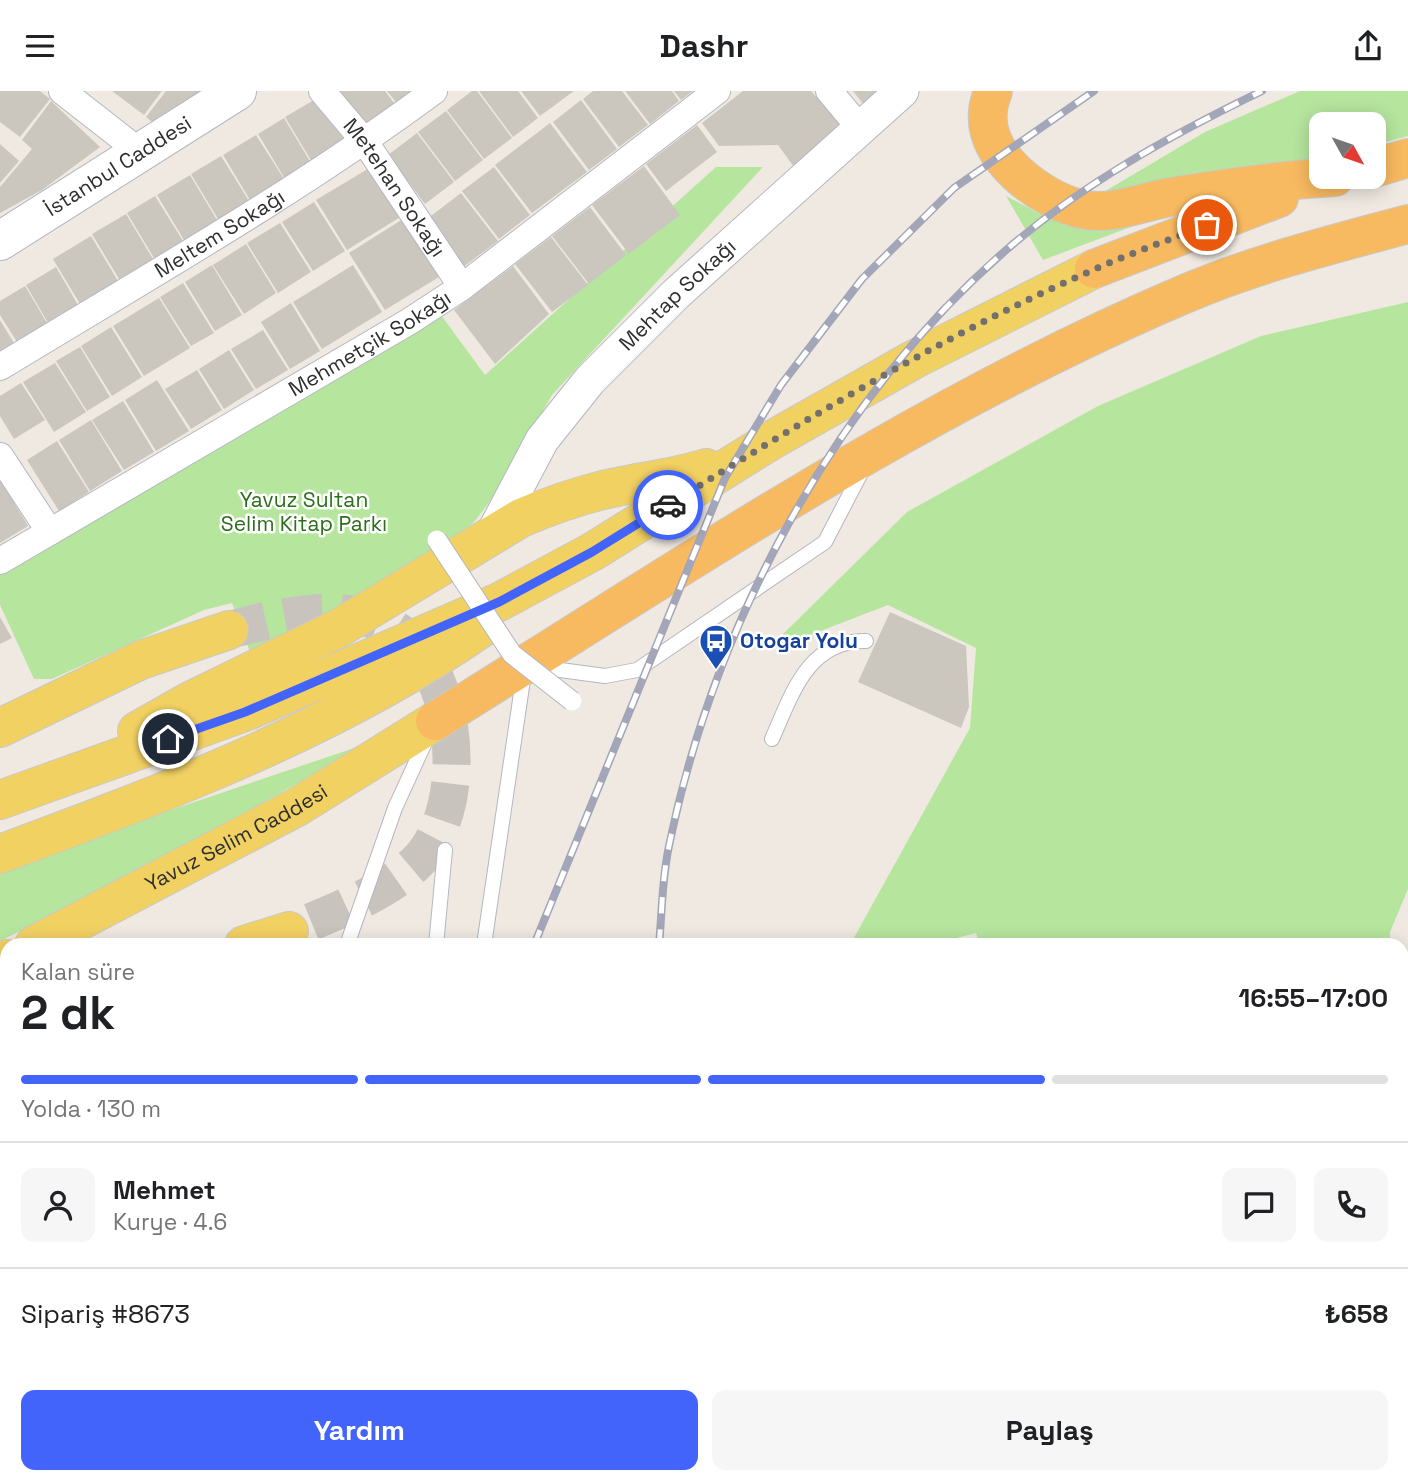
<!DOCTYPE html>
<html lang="tr">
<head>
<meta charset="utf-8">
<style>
  body { margin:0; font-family:"Space Grotesk",sans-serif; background:#f6f6f6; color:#202124; height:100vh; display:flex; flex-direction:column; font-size:26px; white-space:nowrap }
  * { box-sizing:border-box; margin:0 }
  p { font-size:23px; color:#757577 }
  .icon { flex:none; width:38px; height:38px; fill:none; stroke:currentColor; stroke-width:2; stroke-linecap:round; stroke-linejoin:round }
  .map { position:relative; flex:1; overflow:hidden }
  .drawer { position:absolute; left:0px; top:847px; width:1409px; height:546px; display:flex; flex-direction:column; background:#fff; border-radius:21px 21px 0 0; box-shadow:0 4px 18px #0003 }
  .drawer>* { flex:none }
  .needle { width:46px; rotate:130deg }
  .buttons { position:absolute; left:1309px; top:21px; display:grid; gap:14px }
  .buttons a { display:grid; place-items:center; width:77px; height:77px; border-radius:14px; background:#fff; box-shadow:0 4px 18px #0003; font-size:35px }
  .pin { position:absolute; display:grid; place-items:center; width:60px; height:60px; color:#fff; margin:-30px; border:4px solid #fff; border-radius:50%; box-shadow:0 2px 7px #0007 }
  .courier { position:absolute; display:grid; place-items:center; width:70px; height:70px; margin:-35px; border:5px solid #4264fb; border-radius:50%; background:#fff; color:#222; box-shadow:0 2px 9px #0007 }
  .overview em { font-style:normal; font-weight:600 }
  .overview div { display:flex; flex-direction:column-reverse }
  .overview { display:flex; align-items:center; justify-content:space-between; height:119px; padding:0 21px }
  h1 { font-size:46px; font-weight:600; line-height:52px }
  .bar { display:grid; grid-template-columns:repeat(4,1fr); gap:10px 7px; align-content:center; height:84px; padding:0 21px }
  .bar i { height:9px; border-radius:5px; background:#e0e0e0 }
  .bar .on { background:#4264fb }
  .bar p { grid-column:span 4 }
  .line { display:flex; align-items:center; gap:18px; padding:0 21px; border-top:2px solid #e0e0e0 }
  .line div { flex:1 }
  .round { display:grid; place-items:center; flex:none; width:74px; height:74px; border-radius:14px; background:#f6f6f6 }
  .primary-button { display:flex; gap:14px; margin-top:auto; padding:14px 21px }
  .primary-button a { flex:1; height:80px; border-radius:14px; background:#4264fb; color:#fff; font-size:28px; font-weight:600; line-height:80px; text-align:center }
  .primary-button a+a { background:#f6f6f6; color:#202124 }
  header { display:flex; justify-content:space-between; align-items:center; height:91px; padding:0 21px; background:#fff; font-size:32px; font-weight:600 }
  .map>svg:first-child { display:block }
</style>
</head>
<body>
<header><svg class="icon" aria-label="menu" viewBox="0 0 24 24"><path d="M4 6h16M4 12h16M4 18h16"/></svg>Dashr<svg class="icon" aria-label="share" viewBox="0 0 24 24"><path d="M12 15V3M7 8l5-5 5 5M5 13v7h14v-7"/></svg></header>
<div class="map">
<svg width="1408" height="1393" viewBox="0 0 1408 1393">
  <rect width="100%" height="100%" fill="#efe9e1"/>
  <path fill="#b6e59e" d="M1300 0H1408V45L1374 54V33H1321V68L1258 84 1102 102 1205 41Z
    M716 76H763L552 304 494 405 474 431 431 466 251 564 232 512 204 519 52 588H34L0 514V483L438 220 485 284Z
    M1006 105 1040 123 1089 131 1173 120 1043 169Z
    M1408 211V798L1390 841V854H980L976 842 929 854H850L970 637 976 557 888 514 779 556 774 552 907 421 1098 315 1261 245Z
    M366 653C246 722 125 790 0 850V783L138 730Z
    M1402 1030 1408 1047V1393H1395L1394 1386H1402Z
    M0 1373 7 1376V1386H26L40 1393H0Z"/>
  <path fill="#cbc7bf" d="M0 0H40L50 8 20 46 0 31Z
    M112 0H162L144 24Z
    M166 0H209L160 37 146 26Z
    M340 0H385L398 17 369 39Z
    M387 0H421L400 16Z
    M472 0H477L512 47 484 68 447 19Z
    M479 0H518L538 27 513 46Z
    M521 0H574L540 25Z
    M593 0H622L648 34 619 56 583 8Z
    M625 0H672L679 10 650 33Z
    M674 0H693L681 9Z
    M743 0H811L844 37 794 76 778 54 719 55 702 32Z
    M853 0H900L871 23Z
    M319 6 346 51 312 71 285 26Z
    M581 9 617 58 589 79 553 31Z
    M51 10 100 56 42 99 0 122V96L32 58 22 49Z
    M446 20 483 69 455 90 418 41Z
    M284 27 311 72 285 88 258 43Z
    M550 32 587 81 532 122 495 74Z
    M697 34 717 61 666 100 646 73Z
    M417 42 454 91 425 113 388 64Z
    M256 44 284 88 250 109 223 64Z
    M0 53 19 70 0 92Z
    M221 65 249 110 218 128 191 83Z
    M644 75 680 124 629 163 592 114Z
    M371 76 402 125 347 159 316 109Z
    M494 76 530 124 499 148 462 100Z
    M190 84 217 129 184 149 157 104Z
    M461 102 498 150 463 176 427 128Z
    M155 105 183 150 154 167 127 122Z
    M314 111 345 160 313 180 282 131Z
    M590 116 626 164 589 193 552 145Z
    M126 123 153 168 119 188 92 143Z
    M403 128 439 186 385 219 349 162Z
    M280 132 311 181 278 202 247 152Z
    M91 145 118 190 80 213 53 168Z
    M551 146 588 194 552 221 515 173Z
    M246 153 276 202 244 223 213 174Z
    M212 174 242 224 215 240 185 191Z
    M353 174 382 221 322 258 293 211Z
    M513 175 549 223 495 273 454 219Z
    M56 176 78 214 48 232 26 194Z
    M183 192 214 242 191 255 160 206Z
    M25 195 47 232 17 251 0 224V210Z
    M159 207 190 257 144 285 113 235Z
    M291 212 320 260 290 278 261 231Z
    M0 229 14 252 0 261Z
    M111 236 142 286 112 305 81 255Z
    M263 239 288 279 256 298 231 258Z
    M80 256 110 306 87 320 56 270Z
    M229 259 254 299 224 318 199 278Z
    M55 272 86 321 54 341 23 291Z
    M197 279 222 319 191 338 165 298Z
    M157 289 189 340 156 360 125 309Z
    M21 292 45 329 14 348 0 325V305Z
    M123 310 154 361 124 379 92 329Z
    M91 329 122 380 90 400 59 349Z
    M57 350 89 401 59 420 27 369Z
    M0 388 28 435 0 452Z
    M890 521 966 555 969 616 961 637 858 591Z
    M0 526 12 547 0 553Z"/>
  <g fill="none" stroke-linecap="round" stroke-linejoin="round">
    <path stroke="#c8c4bd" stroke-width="38" stroke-dasharray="38 19" stroke-linecap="butt" d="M229 539C280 526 334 511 385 533 460 566 474 719 415 773 380 805 332 822 289 840"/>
    <defs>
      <path id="service" d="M538 576 605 585 637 579 825 451 863 378
        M772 648C792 603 808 549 866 550
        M347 854 395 717 427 647
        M436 854 445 759
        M484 854 524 582
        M1402 909 1408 906
        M0 990 7 993
        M0 1157 7 1161
        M0 1175 7 1178
        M0 1190 7 1193
        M0 1209 7 1210
        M178 1386 194 1393
        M273 1386 286 1393
        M309 1386 315 1393
        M530 1386 536 1393
        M582 1386 588 1393
        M1041 1386 1054 1393
        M1119 1386 1124 1393
        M944 1393 959 1386"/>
      <g id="minor">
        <path d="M62 0 140 61"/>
        <path id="s1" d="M322 0 365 51 462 196"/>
        <path d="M829 0 860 37"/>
        <path id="s2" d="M0 276C146 187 296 102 434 0"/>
        <path d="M0 365 50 441"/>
        <path id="s3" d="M0 470 410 230 462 196 717 0"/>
      </g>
      <g id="tertiary">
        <path id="s4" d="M493 442 542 349 590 289 676 203 902 0"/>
      </g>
      <g id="secondary">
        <path id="s5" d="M0 150 237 0"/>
        <path d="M99 1386 103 1393"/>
      </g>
      <g id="primary">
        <path d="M0 637 141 569 229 539"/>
        <path d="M137 640 190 610 339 537 521 427C547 416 572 407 599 400 635 391 671 388 706 377"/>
        <path d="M0 709 245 621 499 511 592 461 772 349 913 269 1094 178"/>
        <path d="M0 763C167 701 336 638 483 536"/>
        <path id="s6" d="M34 854 297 716 435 630"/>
        <path d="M244 854 289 840"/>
        <path d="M0 871 7 868"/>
        <path d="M0 921 7 919"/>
        <path d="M0 1270 7 1273"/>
        <path d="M0 1312 7 1315"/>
      </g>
      <path id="trunk" d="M993 0C991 7 988 14 988 21 983 67 1042 109 1081 118 1111 125 1142 111 1171 106 1225 97 1280 89 1335 86
        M1374 77 1408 67
        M1094 178 1279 107
        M435 630C680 478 920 315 1187 202 1258 172 1334 153 1408 133"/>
    </defs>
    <use href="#service" stroke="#b4b7c1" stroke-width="16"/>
    <use href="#minor" stroke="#b4b7c1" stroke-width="28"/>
    <use href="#tertiary" stroke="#b4b7c1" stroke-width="35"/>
    <use href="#secondary" stroke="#b4b7c1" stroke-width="40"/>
    <use href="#primary" stroke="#c9c9c9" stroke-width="40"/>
    <use href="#trunk" stroke="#c9c9c9" stroke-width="40"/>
    <use href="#service" stroke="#fff" stroke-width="14"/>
    <use href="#minor" stroke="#fff" stroke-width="26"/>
    <use href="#tertiary" stroke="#fff" stroke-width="33"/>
    <use href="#secondary" stroke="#fff" stroke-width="38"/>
    <use href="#primary" stroke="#f2d163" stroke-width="38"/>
    <use href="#trunk" stroke="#f8ba60" stroke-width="38"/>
    <defs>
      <path id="rail" d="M534 854 725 387 781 294 862 188 954 97 1094 0
        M659 854C662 822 662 787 669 755 714 534 834 309 1005 160 1082 93 1171 44 1262 0
        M0 1053 7 1056
        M0 1108 7 1112
        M363 1386 370 1393
        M430 1386 433 1393
        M474 1386 481 1393
        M746 1386 749 1393"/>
    </defs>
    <use href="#rail" stroke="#a3a6b8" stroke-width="8"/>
    <use href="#rail" stroke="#fff" stroke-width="5" stroke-dasharray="16" stroke-linecap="butt"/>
    <defs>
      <path id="pedestrian-bridge" d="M437 449 512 563 572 610"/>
    </defs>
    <use href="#pedestrian-bridge" stroke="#b4b7c1" stroke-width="21" stroke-linecap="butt"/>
    <use href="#pedestrian-bridge" stroke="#fff" stroke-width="19"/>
  </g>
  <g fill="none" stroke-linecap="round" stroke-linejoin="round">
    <path stroke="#726f6d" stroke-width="7" stroke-dasharray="0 12.6" d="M668 414C805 329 945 243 1093 179 1131 162 1169 149 1207 134"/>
    <path stroke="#4264fb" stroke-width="9" d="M168 648 245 621 499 511 592 461 668 414"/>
  </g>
  <defs>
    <symbol id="bus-pin" viewBox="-11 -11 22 30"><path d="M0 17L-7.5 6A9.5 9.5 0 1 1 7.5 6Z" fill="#1a4fb4" stroke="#fff"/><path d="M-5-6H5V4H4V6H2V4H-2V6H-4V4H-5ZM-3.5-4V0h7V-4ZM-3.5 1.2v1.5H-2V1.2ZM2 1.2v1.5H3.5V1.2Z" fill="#fff"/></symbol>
  </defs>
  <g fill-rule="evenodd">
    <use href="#bus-pin" x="697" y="531" width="38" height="52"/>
  </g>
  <g text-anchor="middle" stroke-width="5" stroke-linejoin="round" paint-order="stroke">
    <g font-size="21" fill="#2e2e2e" stroke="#fff">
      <text dy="7" stroke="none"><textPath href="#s5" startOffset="140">İstanbul Caddesi</textPath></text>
      <text dy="7" stroke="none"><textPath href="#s1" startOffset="121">Metehan Sokağı</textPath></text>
      <text dy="7" stroke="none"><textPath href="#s2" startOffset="257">Meltem Sokağı</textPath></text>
      <text dy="7" stroke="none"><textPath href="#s4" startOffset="304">Mehtap Sokağı</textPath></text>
      <text dy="7" stroke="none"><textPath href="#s3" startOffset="429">Mehmetçik Sokağı</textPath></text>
      <text dy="7" stroke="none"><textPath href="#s6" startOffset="229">Yavuz Selim Caddesi</textPath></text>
    </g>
    <g font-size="21" fill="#2c6e1b" stroke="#fff">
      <text x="304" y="416">Yavuz Sultan<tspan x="304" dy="24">Selim Kitap Parkı</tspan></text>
    </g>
    <g font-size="21" font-weight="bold" fill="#164399" stroke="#fff" text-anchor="start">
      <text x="740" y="557">Otogar Yolu</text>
    </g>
  </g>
</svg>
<div class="buttons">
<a><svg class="needle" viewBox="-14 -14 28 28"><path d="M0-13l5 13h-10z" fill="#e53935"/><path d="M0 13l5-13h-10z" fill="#757577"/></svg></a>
</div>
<div class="pin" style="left:1207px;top:134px;background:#ea580c"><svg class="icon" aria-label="bag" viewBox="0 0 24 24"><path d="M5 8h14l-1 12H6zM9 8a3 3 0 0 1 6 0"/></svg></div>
<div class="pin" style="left:168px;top:648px;background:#1f2937"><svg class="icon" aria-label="home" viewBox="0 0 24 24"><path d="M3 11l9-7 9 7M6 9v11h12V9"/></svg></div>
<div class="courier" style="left:668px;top:414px"><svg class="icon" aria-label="car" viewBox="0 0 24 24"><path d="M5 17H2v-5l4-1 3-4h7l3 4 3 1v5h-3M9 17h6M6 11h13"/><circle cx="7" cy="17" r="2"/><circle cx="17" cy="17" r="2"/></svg></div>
<section class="drawer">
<div class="overview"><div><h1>2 dk</h1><p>Kalan süre</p></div><em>16:55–17:00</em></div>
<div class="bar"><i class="on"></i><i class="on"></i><i class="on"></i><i></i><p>Yolda · 130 m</p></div>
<div class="line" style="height:126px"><a class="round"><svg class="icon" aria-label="person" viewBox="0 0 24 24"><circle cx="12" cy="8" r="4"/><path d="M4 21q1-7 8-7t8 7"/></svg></a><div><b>Mehmet</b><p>Kurye · 4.6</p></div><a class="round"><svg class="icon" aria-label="chat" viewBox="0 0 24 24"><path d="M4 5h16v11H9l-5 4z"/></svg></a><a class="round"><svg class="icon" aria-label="phone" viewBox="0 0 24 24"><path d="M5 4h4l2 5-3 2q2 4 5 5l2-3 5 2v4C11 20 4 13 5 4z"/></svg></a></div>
<div class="line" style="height:91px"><div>Sipariş #8673</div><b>₺658</b></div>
<div class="primary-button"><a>Yardım</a><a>Paylaş</a></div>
</section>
</div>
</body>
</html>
